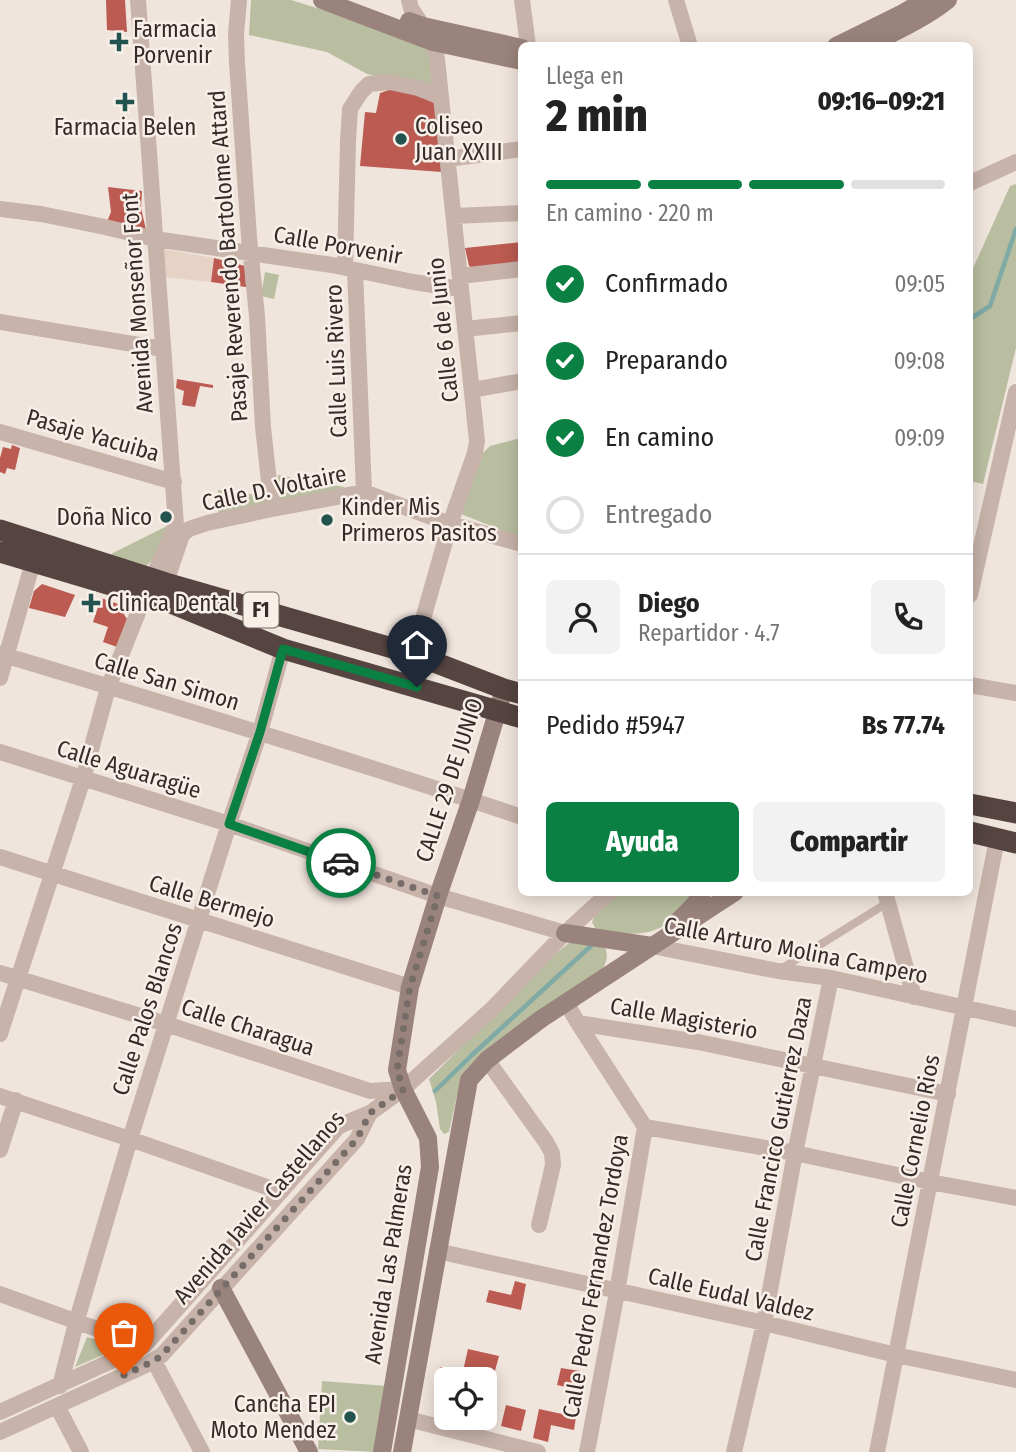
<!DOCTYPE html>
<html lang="es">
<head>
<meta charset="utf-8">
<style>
  body { margin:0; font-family:"Fira Sans Condensed",sans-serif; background:#f2f2f2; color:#222; height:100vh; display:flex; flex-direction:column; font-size:26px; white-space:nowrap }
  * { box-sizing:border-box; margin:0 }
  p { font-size:23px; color:#767676 }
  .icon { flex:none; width:38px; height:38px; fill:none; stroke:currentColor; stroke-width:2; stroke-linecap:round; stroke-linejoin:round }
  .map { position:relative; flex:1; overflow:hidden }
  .side { position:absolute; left:518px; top:42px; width:455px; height:854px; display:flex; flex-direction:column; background:#fff; border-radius:10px; box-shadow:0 4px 18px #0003 }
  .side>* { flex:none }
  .buttons { position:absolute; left:434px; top:1367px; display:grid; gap:14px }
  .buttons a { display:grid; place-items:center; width:63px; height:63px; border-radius:10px; background:#fff; box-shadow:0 4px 18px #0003; font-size:35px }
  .pin { position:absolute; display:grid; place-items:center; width:60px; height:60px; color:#fff; margin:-72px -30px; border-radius:50% 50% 50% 0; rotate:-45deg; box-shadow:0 0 7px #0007 }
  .pin .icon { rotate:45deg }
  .courier { position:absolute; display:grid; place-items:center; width:70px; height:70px; margin:-35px; border:5px solid #0b8043; border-radius:50%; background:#fff; color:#222; box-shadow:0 2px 9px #0007 }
  .headline em { font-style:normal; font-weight:800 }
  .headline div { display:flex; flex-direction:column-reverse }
  .headline { display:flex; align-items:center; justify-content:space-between; height:119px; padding:0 28px }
  h1 { font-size:46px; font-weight:800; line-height:52px }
  .bar { display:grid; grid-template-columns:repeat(4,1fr); gap:10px 7px; align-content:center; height:84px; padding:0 28px }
  .bar i { height:9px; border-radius:5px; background:#e0e0e0 }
  .bar .on { background:#0b8043 }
  .bar p { grid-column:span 4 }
  .line { display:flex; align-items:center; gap:18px; padding:0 28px; border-top:2px solid #e0e0e0 }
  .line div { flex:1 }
  .round { display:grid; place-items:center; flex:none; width:74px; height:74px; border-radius:10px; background:#f2f2f2 }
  ol { padding:0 28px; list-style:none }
  li { display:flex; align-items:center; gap:21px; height:77px }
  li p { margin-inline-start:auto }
  li .icon { padding:7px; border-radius:50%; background:#0b8043; color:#fff; stroke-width:4 }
  li:last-child { color:#767676 }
  li i { width:38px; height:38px; border:4px solid #e0e0e0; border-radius:50% }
  .cta { display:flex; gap:14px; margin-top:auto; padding:14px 28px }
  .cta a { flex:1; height:80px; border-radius:10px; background:#0b8043; color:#fff; font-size:28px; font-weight:800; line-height:80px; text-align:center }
  .cta a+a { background:#f2f2f2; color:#222 }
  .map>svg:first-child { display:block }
</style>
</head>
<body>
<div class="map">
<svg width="1016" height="1452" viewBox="0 0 1016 1452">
  <rect width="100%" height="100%" fill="#f0e5dd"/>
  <path fill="#b8be9f" d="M251 0H291L320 9 429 49 436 90 367 74 327 52 249 35Z
    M1016 184V348L983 484 970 481V275L1010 186Z
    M265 272 279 275 274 299 261 296Z
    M521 438V536H516L461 514 482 454 490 446Z
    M278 475 344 487V490L277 508Z
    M218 490 266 496 267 509 218 520Z
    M167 526C162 542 157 560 142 569L105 559 113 553Z
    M619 893H695C664 936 647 938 596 930L592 922 595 915Z
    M581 942 605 947C609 957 606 964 600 973L465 1074 457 1095 449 1132 444 1134 440 1129 436 1102 429 1079 554 955 569 943Z
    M87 1337 121 1347 75 1367Z
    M322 1381 387 1386 375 1452 318 1449Z"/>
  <path fill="#e6d3c6" d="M158 248 214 258 211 282 164 277Z"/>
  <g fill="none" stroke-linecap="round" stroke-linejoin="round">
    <path stroke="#7faaa6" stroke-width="4.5" d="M970 319 990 306 1016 229
      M435 1091 472 1055 593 944"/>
  </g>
  <path fill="#bb5b51" d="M106 0H125L127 32 107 30Z
    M395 88 424 97 436 104 442 172 360 166 365 112 376 113 380 93Z
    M108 187 142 191 141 208 147 234 106 224 111 212Z
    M522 242V265L479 271 469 266 465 248Z
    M214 258 245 266 246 287 211 282Z
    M177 379 213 385V388L200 386 195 407 182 405 184 391 176 388Z
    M12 445 20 448 15 470 7 468 5 474 0 472V458L3 447 11 449Z
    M42 584 75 595 65 617 29 608 34 591Z
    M101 598 121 605 120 608 127 619 117 647 103 642 108 627 93 622Z
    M515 1281 526 1284 521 1310 486 1302 489 1290 511 1295Z
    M468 1349 499 1356 493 1378 469 1372 468 1379H446V1413L441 1412 434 1396 440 1367 463 1371Z
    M561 1368 580 1371 575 1389 557 1385Z
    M506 1405 526 1410 521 1431 501 1426Z
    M539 1409 576 1417 574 1430 551 1425 548 1442 533 1438Z"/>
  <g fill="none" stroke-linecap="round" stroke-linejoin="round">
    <path stroke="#c7b3aa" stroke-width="8" d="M781 969 887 903"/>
    <path stroke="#c7b3aa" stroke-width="16" d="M239 0 236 34 237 63 249 237 257 316 263 427 272 509
      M409 0 411 8 433 42 437 59 477 441 475 453 450 524 413 654
      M522 0 528 46
      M676 0 690 46
      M448 159 522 149
      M970 183 1016 162
      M0 209 41 214 105 227 155 239 332 265 413 282 461 289
      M454 216 522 213
      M345 267 348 141 350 109 361 92 369 84 390 82 418 88 441 97
      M355 270 364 492
      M460 276 522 269
      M0 322 163 349
      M465 329 522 323
      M472 390 522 381
      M0 432 174 482
      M163 591 182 535 189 529 207 523 272 509 364 492 450 524 522 544
      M970 595 1016 392
      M0 654C174 706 349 759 522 817
      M0 678 33 562
      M970 685 1016 693
      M0 752 229 824 438 896 565 933
      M0 857 410 987
      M885 892 914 997
      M652 946 778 971 831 978 1016 1019
      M0 973 166 1024 370 1091 403 1089
      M567 1004 578 1023 645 1127 617 1292 587 1452
      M578 1023 698 1042 948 1094
      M0 1034 83 779 108 688 145 595 176 525 138 0
      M487 1060 546 1142 552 1153 553 1165 539 1225
      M0 1096 130 1139 281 1192
      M645 1127 795 1153 930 1182 1016 1198
      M0 1150 16 1100
      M437 1251 764 1323 896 1355 1016 1380
      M0 1294 144 1346
      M154 1361 202 1452
      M60 1386 76 1323 130 1139 229 824 260 732 283 649
      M57 1406 81 1452
      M0 1412 144 1346 339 1126 370 1113 403 1089 492 1009 565 933 610 892
      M408 1419 538 1452
      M0 1432 146 1365 162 1355 357 1139 370 1113
      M734 1452 764 1323 795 1153 831 978
      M877 1452 997 839"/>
    <path stroke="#9a837c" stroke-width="18" d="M322 0 433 42 522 61
      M409 21 423 26 522 48
      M836 46 903 13 925 0
      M867 46C895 32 924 19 948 0
      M678 921 694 905 703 892
      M565 933 652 946
      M221 1288 309 1452
      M382 1452 430 1167 428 1138 403 1089 397 1070 410 987 438 896 471 800 504 689
      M402 1452 469 1080 487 1060 541 1019 735 892"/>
    <path stroke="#554441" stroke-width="21" d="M0 530 166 583 413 654 504 689 522 694
      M0 552 171 603 283 649 522 718
      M970 804 1016 813
      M970 832 1016 843"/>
  </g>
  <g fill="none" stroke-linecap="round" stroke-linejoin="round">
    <path stroke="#766c68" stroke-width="7" stroke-dasharray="0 12.6" d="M124 1375 154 1361 162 1355 357 1139 370 1113 403 1090 397 1070 410 987 438 896 341 863"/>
    <path stroke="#0b8043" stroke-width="9" d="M341 863 229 824 260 732 283 649 417 687"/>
  </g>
  <g fill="#22534f" stroke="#f8efe9" stroke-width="2.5">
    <path d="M115.5 31.5h7v7h7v7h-7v7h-7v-7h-7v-7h7z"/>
    <path d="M121.5 91.5h7v7h7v7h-7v7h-7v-7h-7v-7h7z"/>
    <circle cx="401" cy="139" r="7"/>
    <circle cx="166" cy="517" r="7"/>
    <circle cx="327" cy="520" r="7"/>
    <path d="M87.5 592.5h7v7h7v7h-7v7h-7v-7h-7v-7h7z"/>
    <circle cx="350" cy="1417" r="7"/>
  </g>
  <g text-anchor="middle" stroke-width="5" stroke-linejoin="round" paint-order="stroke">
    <rect fill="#f8efe9" stroke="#706663" stroke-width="2" x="243.5" y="592.5" width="35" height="35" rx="5"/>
    <g font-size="21" font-weight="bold" fill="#352b29">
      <text x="261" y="617">F1</text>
    </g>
    <g font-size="23" fill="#352b29" stroke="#f8efe9" text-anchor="start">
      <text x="133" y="37">Farmacia<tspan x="133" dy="26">Porvenir</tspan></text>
      <text x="415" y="134">Coliseo<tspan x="415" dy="26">Juan XXIII</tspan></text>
      <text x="125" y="135" text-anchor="middle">Farmacia Belen</text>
      <text x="341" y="515">Kinder Mis<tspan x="341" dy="26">Primeros Pasitos</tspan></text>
      <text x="152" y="525" text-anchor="end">Doña Nico</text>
      <text x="107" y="611">Clinica Dental</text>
      <text x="336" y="1412" text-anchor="end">Cancha EPI<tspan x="336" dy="26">Moto Mendez</tspan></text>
    </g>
    <g font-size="23" fill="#352b29" stroke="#f8efe9">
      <text transform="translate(338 245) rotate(10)" y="8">Calle Porvenir</text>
      <text transform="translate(228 256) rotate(-94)" y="8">Pasaje Reverendo Bartolome Attard</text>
      <text transform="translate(137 303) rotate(-94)" y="8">Avenida Monseñor Font</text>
      <text transform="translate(443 330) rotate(-96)" y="8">Calle 6 de Junio</text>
      <text transform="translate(336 361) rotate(-92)" y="8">Calle Luis Rivero</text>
      <text transform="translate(93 435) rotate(16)" y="8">Pasaje Yacuiba</text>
      <text transform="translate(274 488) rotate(-12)" y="8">Calle D. Voltaire</text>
      <text transform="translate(167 681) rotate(17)" y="8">Calle San Simon</text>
      <text transform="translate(129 769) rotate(17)" y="8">Calle Aguaragüe</text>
      <text transform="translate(449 780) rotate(-72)" y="8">CALLE 29 DE JUNIO</text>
      <text transform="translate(212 901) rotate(17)" y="8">Calle Bermejo</text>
      <text transform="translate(796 950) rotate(11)" y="8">Calle Arturo Molina Campero</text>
      <text transform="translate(147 1009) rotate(-72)" y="8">Calle Palos Blancos</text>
      <text transform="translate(684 1018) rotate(10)" y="8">Calle Magisterio</text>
      <text transform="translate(248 1027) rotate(18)" y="8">Calle Charagua</text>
      <text transform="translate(778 1129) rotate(-79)" y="8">Calle Francico Gutierrez Daza</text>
      <text transform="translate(915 1141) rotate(-79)" y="8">Calle Cornelio Rios</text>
      <text transform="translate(259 1207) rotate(-49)" y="8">Avenida Javier Castellanos</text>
      <text transform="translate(388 1264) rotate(-81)" y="8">Avenida Las Palmeras</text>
      <text transform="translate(595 1276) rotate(-80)" y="8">Calle Pedro Fernandez Tordoya</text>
      <text transform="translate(731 1294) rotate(13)" y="8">Calle Eudal Valdez</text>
    </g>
  </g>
</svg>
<div class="buttons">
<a><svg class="icon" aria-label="locate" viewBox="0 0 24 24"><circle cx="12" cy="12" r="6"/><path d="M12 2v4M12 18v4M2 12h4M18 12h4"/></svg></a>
</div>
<div class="pin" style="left:124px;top:1375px;background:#ea580c"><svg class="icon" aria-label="bag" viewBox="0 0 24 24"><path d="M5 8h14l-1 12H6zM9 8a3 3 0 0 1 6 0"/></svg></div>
<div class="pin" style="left:417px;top:687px;background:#1f2937"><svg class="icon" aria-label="home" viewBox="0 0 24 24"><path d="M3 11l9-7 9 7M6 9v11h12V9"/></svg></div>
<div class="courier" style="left:341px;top:863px"><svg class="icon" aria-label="car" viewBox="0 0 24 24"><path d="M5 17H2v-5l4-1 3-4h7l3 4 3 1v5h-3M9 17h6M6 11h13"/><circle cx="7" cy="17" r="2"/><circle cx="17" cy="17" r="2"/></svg></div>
<section class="side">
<div class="headline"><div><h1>2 min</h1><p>Llega en</p></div><em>09:16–09:21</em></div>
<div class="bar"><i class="on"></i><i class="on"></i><i class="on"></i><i></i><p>En camino · 220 m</p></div>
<ol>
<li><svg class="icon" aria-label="check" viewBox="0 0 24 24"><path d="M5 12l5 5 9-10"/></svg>Confirmado<p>09:05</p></li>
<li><svg class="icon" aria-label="check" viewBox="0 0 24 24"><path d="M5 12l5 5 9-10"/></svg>Preparando<p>09:08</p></li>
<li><svg class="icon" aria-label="check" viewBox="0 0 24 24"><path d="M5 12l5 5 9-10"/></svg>En camino<p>09:09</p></li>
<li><i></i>Entregado</li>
</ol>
<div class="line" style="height:126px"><a class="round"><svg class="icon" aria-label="person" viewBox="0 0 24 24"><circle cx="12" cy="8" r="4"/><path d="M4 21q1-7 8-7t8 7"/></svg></a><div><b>Diego</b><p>Repartidor · 4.7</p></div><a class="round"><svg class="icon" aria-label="phone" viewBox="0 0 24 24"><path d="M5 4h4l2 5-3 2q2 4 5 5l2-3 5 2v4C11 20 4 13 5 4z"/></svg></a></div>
<div class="line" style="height:91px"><div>Pedido #5947</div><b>Bs 77.74</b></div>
<div class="cta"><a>Ayuda</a><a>Compartir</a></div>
</section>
</div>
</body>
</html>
